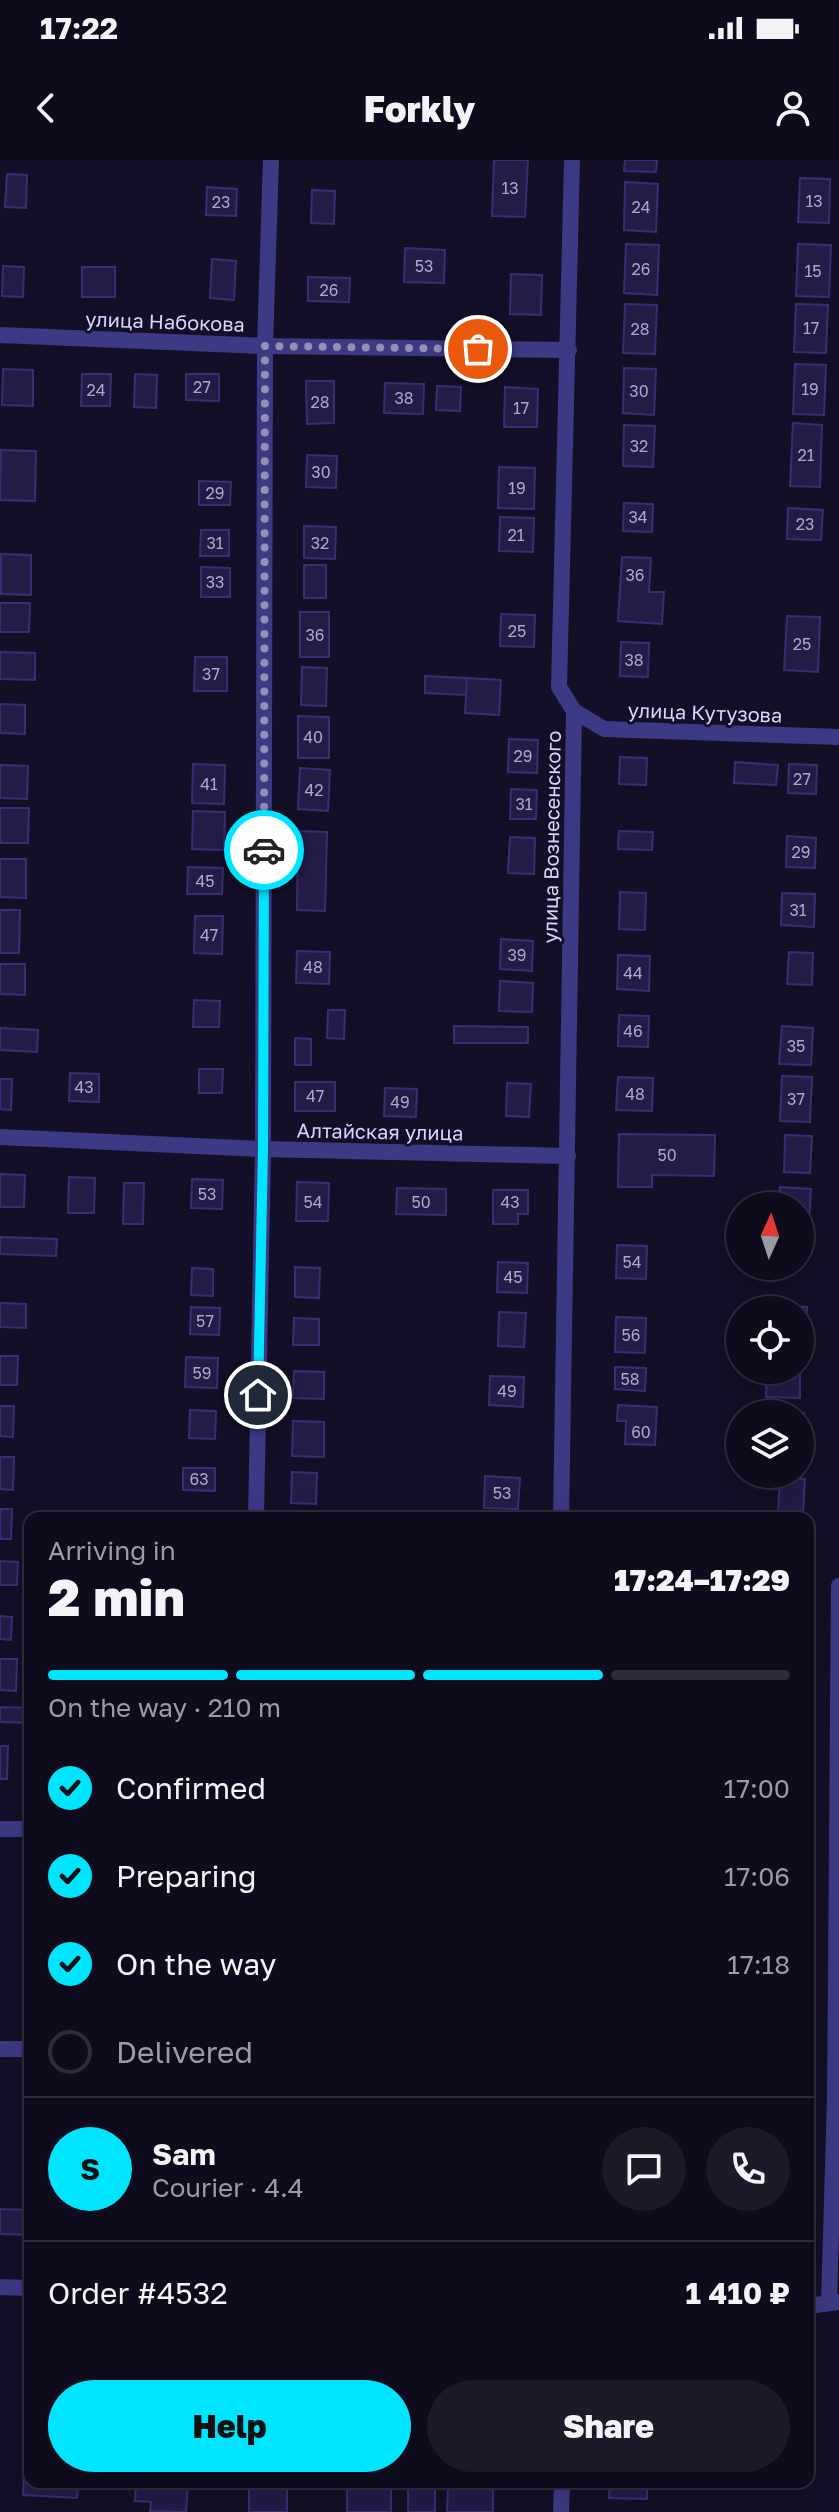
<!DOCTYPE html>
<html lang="en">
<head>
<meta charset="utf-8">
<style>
  body { margin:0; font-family:"Golos Text",sans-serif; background:#1c1929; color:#f1f3f6; height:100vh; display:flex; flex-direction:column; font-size:30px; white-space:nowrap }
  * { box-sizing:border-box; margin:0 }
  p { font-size:26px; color:#9b9ba3 }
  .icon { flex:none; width:44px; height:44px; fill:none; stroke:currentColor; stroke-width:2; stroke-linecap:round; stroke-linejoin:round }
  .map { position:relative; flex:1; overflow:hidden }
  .sheet { position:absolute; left:24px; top:1352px; width:790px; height:976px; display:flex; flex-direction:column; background:#0e0b1c; border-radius:16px; box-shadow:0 8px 32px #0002,0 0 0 2px #2e2b3b }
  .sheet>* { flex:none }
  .needle { width:52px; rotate:3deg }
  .buttons { position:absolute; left:726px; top:1032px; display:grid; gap:16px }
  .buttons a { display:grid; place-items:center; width:88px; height:88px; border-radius:50%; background:#0e0b1c; box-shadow:0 8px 32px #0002,0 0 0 2px #2e2b3b; font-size:40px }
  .pin { position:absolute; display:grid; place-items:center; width:68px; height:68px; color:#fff; margin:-34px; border:4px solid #fff; border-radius:50%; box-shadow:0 2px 8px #0007 }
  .courier { position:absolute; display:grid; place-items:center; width:80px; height:80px; margin:-40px; border:6px solid #00e5ff; border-radius:50%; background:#fff; color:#222; box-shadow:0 2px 10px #0007 }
  .head em { font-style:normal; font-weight:800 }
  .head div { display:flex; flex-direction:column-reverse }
  .head { display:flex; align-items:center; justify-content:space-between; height:136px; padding:0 24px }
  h1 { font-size:52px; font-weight:800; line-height:60px }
  .bar { display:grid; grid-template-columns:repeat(4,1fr); gap:12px 8px; align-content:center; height:96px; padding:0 24px }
  .bar i { height:10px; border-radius:6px; background:#2e2b3b }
  .bar .active { background:#00e5ff }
  .bar p { grid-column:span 4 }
  .line { display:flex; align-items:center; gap:20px; padding:0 24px; border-top:2px solid #2e2b3b }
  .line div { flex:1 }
  .round { display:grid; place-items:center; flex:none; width:84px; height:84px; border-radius:42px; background:#1c1929 }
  ol { padding:0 24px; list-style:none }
  li { display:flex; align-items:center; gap:24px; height:88px }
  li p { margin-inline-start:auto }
  li .icon { padding:8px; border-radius:50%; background:#00e5ff; color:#111; stroke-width:4 }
  li:last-child { color:#9b9ba3 }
  li i { width:44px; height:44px; border:4px solid #2e2b3b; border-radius:50% }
  .action { display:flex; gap:16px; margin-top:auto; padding:16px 24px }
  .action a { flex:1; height:92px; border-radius:48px; background:#00e5ff; color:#111; font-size:32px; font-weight:800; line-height:92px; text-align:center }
  .action a+a { background:#1c1929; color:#f1f3f6 }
  .status { display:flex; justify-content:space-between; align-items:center; height:56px; padding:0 40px; background:#0e0b1c; direction:ltr }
  .status svg { height:22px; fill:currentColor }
  header { display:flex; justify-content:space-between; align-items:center; height:104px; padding:0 24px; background:#0e0b1c; font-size:36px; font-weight:800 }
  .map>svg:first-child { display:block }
</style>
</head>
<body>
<div class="status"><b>17:22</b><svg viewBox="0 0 49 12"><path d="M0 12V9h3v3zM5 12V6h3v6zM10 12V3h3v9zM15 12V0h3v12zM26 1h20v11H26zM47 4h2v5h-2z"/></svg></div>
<header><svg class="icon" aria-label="back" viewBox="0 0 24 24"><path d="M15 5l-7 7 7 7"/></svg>Forkly<svg class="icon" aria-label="person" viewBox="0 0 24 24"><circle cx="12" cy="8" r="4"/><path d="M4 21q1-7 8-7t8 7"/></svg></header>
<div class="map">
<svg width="839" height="2352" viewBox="0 0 839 2352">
  <rect width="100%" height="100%" fill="#130f26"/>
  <path fill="#241b47" stroke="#3b2d73" stroke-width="2" d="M494 0H528L525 57 492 56Z
    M625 0H657L656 12 624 11Z
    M7 14 27 15 26 48 5 47Z
    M800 18 830 19 829 63 798 62Z
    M625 22 658 24 656 72 624 70Z
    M207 27 237 29 236 56 206 55Z
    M312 30 335 31 334 64 311 63Z
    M626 84 659 85 657 135 624 133Z
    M798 84 831 85 829 137 796 136Z
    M405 88 445 90 444 123 404 122Z
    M212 99 236 101 234 140 210 138Z
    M3 106 24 107 23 137 2 136Z
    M82 107H115V137H82Z
    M511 114 542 115 541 155 510 154Z
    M308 117 350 118 349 142 308 141Z
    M625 144 657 145 655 194 623 193Z
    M796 144 828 145 826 193 794 192Z
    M795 204 826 205 824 255 793 254Z
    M624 208 656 209 654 255 623 253Z
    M3 209 33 210V246L2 245Z
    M82 214H111L110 246H81Z
    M135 214 157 215 156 248 134 247Z
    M186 214H219V241L186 240Z
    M306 221H334V263L307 264Z
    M385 223 424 224 423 254 384 253Z
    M437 226 461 227 460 251 436 250Z
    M505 227 538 229 537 267H504Z
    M793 263 822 265 820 327 790 326Z
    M624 265 655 266 653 307 623 306Z
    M1 290 36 291 35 341 0 340Z
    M307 295 337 296 336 328 306 327Z
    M499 307 535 308 534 349 498 348Z
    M199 321 231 322 230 345H199Z
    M624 343 653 344 652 372 623 371Z
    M788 348 823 350 821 380 787 379Z
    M500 357 534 358 533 392 499 391Z
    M304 366 336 367 335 399 304 398Z
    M201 370H229V396H200Z
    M1 394 31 395V435L1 434Z
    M622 397 651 398 649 432H664L662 464 618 461Z
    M304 405H326V438H304Z
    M201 407 230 408V437H201Z
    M0 443H30L29 472H0Z
    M300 452H329V497H300Z
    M501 454 535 455 534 487 500 486Z
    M787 456 820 457 818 512 784 510Z
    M621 482 649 483 648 517 620 516Z
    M0 492 35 493V520L0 519Z
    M195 497H227V531H194Z
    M302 507 327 508 326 546 301 545Z
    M425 516 467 518 466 535 425 533Z
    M467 518 501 520 499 555 465 553Z
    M0 544 25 545V574L0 573Z
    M298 556 329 557V598H298Z
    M509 579 538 580 537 613 508 612Z
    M620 597 647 598 646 625 619 624Z
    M735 602 778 605 776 625 734 623Z
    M193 604 225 605 224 644 192 643Z
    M789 604 817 605 816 634 788 633Z
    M0 605 28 606 27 639 0 638Z
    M300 608 330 610 328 651 298 649Z
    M511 629 537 630 536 659H510Z
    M0 648H29L28 683H0Z
    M193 651 225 652 224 690 192 689Z
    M298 671 327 672 325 751 297 750Z
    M619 671 653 672 652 690 618 689Z
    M787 676 816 678 815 708 786 707Z
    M510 677 535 678 534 714 508 713Z
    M0 699H26V738L0 737Z
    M188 707 223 708 222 734H187Z
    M620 732 646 733 645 770 619 769Z
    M782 733 815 734 814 767 781 765Z
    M0 750H20L19 793H0Z
    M195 756H223L222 794 194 793Z
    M501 779 533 781 532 811 500 809Z
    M297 791 330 792 329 824 296 823Z
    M789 792 813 793 812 825 787 824Z
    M618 795 650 796 649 831 617 829Z
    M0 804H25V835L0 834Z
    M500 821 533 823 532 852 499 851Z
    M194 840 220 841 219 867H193Z
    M328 850H345L344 879 327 878Z
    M619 855 649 856 648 887 618 886Z
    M454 866 528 867V883H454Z
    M782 866 813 868 811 905 779 904Z
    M0 868 38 870 37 892 0 890Z
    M295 878 311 879V905H295Z
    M199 909H223L222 933H199Z
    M70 913 99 914V942L69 941Z
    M782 916 812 917 810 962 780 961Z
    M618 917 653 918 652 951 616 950Z
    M0 919H12L11 950 0 949Z
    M295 922H335V951H295Z
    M507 923 531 924 529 957 506 956Z
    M385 928 417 929 416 957 384 956Z
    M619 974 715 975 714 1016 652 1015V1027H618Z
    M785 975 812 976 810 1013 784 1012Z
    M0 1014 25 1015 24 1047H0Z
    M69 1017 95 1018 94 1053H68Z
    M192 1019 223 1020 222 1049 191 1048Z
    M297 1022 329 1023 328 1061H296Z
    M124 1023H144L143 1064H123Z
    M780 1027 811 1029 809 1064 800 1063V1046H779Z
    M397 1028 446 1029V1055L396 1054Z
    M493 1030H528V1054H518V1064H493Z
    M0 1077 57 1079 56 1096 0 1094Z
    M617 1085 647 1086 646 1119 616 1118Z
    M498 1102 528 1103 527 1133 497 1132Z
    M295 1107 320 1108 319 1138 295 1137Z
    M192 1108 213 1109V1136L191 1135Z
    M0 1143 26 1144V1168L0 1167Z
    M777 1145 807 1147 806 1174 800 1173V1150H777Z
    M191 1147 220 1148 219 1175 190 1174Z
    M499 1152 526 1153 524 1187 498 1186Z
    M616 1157 646 1158 645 1193 615 1192Z
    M294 1158 319 1159V1185H293Z
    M0 1196H18L17 1225H0Z
    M186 1197 218 1198 217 1228 185 1227Z
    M800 1205V1238L766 1237 767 1210H800Z
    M615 1207 646 1208 645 1231 615 1229Z
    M294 1211 324 1212V1239L293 1238Z
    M490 1216 524 1217 523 1247 489 1245Z
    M618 1245 657 1247 655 1285 625 1284 626 1261H617Z
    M0 1246H14L13 1277 0 1276Z
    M190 1250 216 1251 215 1279 189 1278Z
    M758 1252 804 1253V1269L800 1268V1254H758Z
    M293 1261 324 1262V1297L292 1296Z
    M0 1297H14L13 1330 0 1329Z
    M183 1308H215V1331L183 1330Z
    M292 1312 317 1313 316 1344 291 1343Z
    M485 1316 520 1318 518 1349 484 1348Z
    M780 1318 805 1319 803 1354 778 1353Z
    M0 1349H12L11 1379H0Z
    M182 1353 214 1354V1358H182Z
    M0 1401 18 1402 17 1425H0Z
    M0 1456 12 1457 11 1480 0 1479Z
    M0 1499H17L16 1531 0 1530Z
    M0 1547 30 1548V1563L0 1562Z
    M0 1586H8L7 1619H0Z
    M0 2049 30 2050V2075L0 2074Z
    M24 2310H30V2322H78L77 2338 23 2335Z
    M136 2322 188 2323 186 2352 150 2351 151 2342 135 2341Z
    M610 2322H647V2339L609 2338Z
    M408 2323 435 2324V2352H408Z
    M249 2325 287 2326V2352H249Z
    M448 2326 493 2328V2352H447Z
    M347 2328 391 2329V2352H347Z"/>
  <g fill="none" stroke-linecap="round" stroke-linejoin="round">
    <path stroke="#3d3a85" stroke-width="16" d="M0 175 265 186 569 190
      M574 551 604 569 839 577
      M0 977 263 989 568 996
      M256 1358 263 989 265 186 271 0
      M561 1358 574 551 559 527 572 0
      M0 1669H30
      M0 1889H30
      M0 2127 30 2128
      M829 2142 835 1937 839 1426
      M808 2146 838 2142
      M561 2352 562 2322"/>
  </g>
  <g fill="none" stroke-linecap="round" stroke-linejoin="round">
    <path stroke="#948fb3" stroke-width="8" stroke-dasharray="0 14.4" d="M264 690 265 186 478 189"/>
    <path stroke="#00e5ff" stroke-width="10" d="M258 1235 263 989 264 690"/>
  </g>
  <g text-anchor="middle" stroke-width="6" stroke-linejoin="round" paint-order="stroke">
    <g font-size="16" fill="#aca6d1">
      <text x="510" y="34">13</text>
      <text x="814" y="47">13</text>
      <text x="221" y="48">23</text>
      <text x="641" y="53">24</text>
      <text x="424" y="112">53</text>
      <text x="641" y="115">26</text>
      <text x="813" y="117">15</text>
      <text x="329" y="136">26</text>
      <text x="811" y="174">17</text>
      <text x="640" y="175">28</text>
      <text x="202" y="233">27</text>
      <text x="810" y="235">19</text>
      <text x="96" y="236">24</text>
      <text x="639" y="237">30</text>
      <text x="404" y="244">38</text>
      <text x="320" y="248">28</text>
      <text x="521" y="254">17</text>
      <text x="639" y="292">32</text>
      <text x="806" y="301">21</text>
      <text x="321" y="318">30</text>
      <text x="517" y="334">19</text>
      <text x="215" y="339">29</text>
      <text x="638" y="363">34</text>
      <text x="805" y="370">23</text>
      <text x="516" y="381">21</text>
      <text x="215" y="389">31</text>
      <text x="320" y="389">32</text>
      <text x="635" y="421">36</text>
      <text x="215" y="428">33</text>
      <text x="517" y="477">25</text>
      <text x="315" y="481">36</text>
      <text x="802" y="490">25</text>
      <text x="634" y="506">38</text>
      <text x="211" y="520">37</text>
      <text x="313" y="583">40</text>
      <text x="523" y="602">29</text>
      <text x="802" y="625">27</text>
      <text x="209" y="630">41</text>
      <text x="314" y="636">42</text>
      <text x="524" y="650">31</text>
      <text x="801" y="698">29</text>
      <text x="205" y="727">45</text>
      <text x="798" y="756">31</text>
      <text x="209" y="781">47</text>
      <text x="517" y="801">39</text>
      <text x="313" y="813">48</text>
      <text x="633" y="819">44</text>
      <text x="633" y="877">46</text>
      <text x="796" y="892">35</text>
      <text x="84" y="933">43</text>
      <text x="635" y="940">48</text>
      <text x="315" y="942">47</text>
      <text x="796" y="945">37</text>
      <text x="400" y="948">49</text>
      <text x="667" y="1001">50</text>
      <text x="207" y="1040">53</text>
      <text x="313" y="1048">54</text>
      <text x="421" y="1048">50</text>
      <text x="510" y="1048">43</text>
      <text x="632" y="1108">54</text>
      <text x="513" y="1123">45</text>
      <text x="205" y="1167">57</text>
      <text x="631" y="1181">56</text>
      <text x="202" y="1219">59</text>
      <text x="630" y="1225">58</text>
      <text x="507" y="1237">49</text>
      <text x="641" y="1278">60</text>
      <text x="199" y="1325">63</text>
      <text x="502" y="1339">53</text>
    </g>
    <g font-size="20" fill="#d9d4ff" stroke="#130f26">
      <text transform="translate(165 162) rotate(2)" y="7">улица Набокова</text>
      <text transform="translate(705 553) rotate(2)" y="7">улица Кутузова</text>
      <text transform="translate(552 677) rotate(-89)" y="7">улица Вознесенского</text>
      <text transform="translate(380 972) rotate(1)" y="7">Алтайская улица</text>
    </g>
  </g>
</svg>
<div class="buttons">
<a><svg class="needle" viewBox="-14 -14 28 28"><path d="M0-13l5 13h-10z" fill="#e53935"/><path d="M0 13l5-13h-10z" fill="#9b9ba3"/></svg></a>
<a><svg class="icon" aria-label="locate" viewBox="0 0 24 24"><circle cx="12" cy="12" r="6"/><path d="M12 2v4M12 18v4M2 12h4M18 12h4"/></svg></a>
<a><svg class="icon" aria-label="layers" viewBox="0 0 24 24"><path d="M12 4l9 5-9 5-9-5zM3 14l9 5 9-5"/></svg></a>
</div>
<div class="pin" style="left:478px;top:189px;background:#ea580c"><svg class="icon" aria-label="bag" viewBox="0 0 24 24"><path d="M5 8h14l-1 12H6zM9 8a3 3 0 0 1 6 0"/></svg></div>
<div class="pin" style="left:258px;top:1235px;background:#1f2937"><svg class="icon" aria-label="home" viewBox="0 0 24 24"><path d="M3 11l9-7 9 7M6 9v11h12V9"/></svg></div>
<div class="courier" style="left:264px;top:690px"><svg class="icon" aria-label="car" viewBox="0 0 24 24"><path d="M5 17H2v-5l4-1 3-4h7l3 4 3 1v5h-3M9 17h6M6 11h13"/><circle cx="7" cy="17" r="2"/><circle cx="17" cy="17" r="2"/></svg></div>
<section class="sheet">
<div class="head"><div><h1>2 min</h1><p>Arriving in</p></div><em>17:24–17:29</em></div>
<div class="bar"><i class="active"></i><i class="active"></i><i class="active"></i><i></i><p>On the way · 210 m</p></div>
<ol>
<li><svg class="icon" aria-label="check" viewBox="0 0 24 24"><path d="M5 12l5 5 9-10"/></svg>Confirmed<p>17:00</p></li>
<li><svg class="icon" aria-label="check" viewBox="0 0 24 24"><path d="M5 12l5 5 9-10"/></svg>Preparing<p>17:06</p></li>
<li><svg class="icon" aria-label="check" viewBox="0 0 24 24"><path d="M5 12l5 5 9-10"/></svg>On the way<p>17:18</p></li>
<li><i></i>Delivered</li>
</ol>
<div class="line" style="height:144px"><b class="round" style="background:#00e5ff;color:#111">S</b><div><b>Sam</b><p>Courier · 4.4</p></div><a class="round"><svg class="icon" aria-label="chat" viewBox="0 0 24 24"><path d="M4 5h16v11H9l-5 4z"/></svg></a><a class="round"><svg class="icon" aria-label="phone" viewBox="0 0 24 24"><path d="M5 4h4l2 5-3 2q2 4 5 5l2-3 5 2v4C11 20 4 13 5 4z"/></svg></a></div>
<div class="line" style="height:104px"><div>Order #4532</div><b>1 410 ₽</b></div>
<div class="action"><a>Help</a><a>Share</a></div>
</section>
</div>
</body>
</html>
